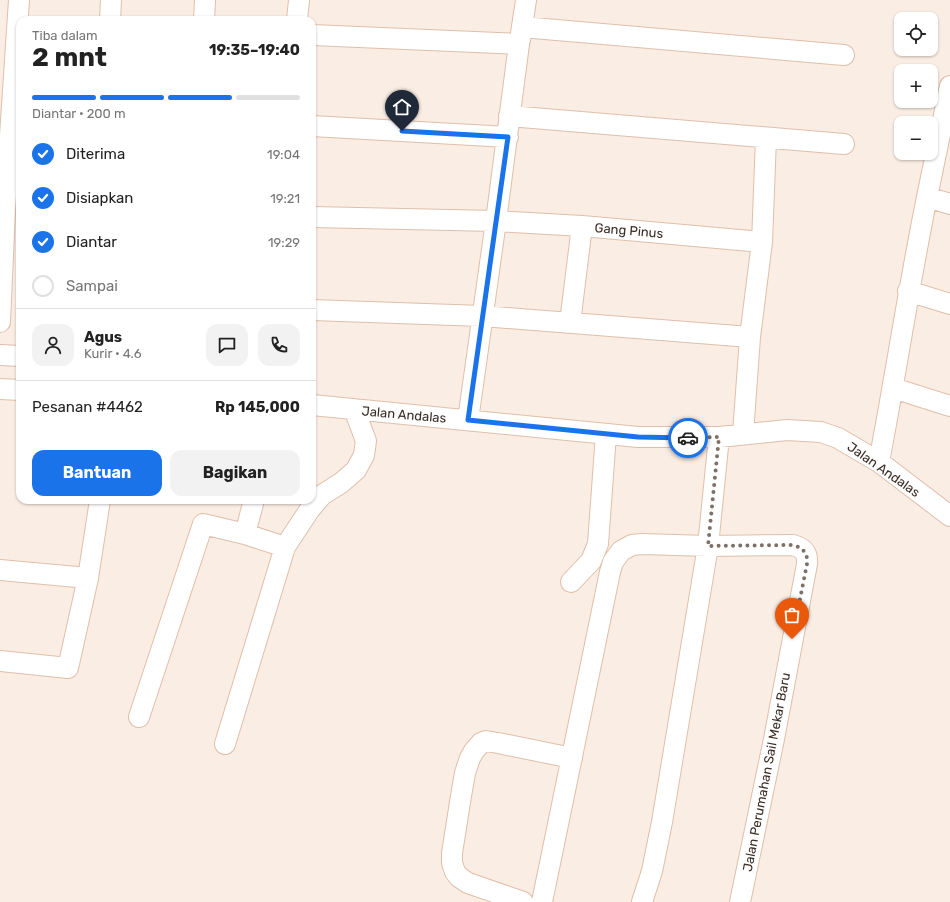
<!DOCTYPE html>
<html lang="id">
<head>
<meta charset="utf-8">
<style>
  body { margin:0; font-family:Rubik,sans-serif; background:#f2f2f2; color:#222; height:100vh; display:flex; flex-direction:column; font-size:15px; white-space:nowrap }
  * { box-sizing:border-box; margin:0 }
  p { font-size:13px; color:#767676 }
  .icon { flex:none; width:22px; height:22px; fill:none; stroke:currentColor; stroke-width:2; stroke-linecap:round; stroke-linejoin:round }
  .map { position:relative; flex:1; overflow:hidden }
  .sheet { position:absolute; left:16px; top:16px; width:300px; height:488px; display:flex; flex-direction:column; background:#fff; border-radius:12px; box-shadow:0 1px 3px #0004 }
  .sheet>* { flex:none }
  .tools { position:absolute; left:894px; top:12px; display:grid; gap:8px }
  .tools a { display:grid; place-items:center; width:44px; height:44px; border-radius:8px; background:#fff; box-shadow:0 1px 3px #0004; font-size:20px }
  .pin { position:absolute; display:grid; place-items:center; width:34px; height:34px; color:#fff; margin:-41px -17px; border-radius:50% 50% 50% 0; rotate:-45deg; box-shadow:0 0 4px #0007 }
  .pin .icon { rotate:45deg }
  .courier { position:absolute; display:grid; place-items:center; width:40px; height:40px; margin:-20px; border:3px solid #1a73e8; border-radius:50%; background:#fff; color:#222; box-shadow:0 1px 5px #0007 }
  .headline em { font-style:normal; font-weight:700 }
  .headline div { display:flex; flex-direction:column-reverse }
  .headline { display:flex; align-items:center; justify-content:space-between; height:68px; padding:0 16px }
  h1 { font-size:26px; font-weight:700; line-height:30px }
  .bar { display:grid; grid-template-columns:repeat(4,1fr); gap:6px 4px; align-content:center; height:48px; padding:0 16px }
  .bar i { height:5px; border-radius:3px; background:#e0e0e0 }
  .bar .active { background:#1a73e8 }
  .bar p { grid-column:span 4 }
  .line { display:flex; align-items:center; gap:10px; padding:0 16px; border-top:1px solid #e0e0e0 }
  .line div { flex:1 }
  .round { display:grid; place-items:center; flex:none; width:42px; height:42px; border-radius:12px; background:#f2f2f2 }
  ol { padding:0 16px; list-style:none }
  li { display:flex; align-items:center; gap:12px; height:44px }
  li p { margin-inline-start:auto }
  li .icon { padding:4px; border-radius:50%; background:#1a73e8; color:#fff; stroke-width:4 }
  li:last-child { color:#767676 }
  li i { width:22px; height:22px; border:2px solid #e0e0e0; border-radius:50% }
  .cta { display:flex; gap:8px; margin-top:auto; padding:8px 16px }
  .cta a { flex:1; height:46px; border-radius:12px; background:#1a73e8; color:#fff; font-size:16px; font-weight:700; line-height:46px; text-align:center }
  .cta a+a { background:#f2f2f2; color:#222 }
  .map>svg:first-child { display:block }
</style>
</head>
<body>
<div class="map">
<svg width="950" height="902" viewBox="0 0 950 902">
  <rect width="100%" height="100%" fill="#faede4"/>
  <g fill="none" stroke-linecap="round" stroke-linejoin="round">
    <defs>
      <path id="minor" d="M110 20 111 0
        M204 20 205 0
        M297 20 299 0
        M522 27 844 55
        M312 35 519 44 496 221 468 420
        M520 40 526 0
        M509 116 844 144
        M312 126 508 137
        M927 197 950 86
        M312 217 496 221 582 226 762 242
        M908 291 950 304
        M312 310 482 316 750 337
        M0 322 5 211 19 0
        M570 323 582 226
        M0 355 20 356
        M893 388 950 406
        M0 389 20 390
        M312 405 638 437H719L787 430 821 432 838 438 879 462 950 516
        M743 434 750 337 762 242 766 138
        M879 462C896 373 909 285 927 197L950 204
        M285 547 310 509 322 495 341 483 356 470 364 455 366 441 354 409
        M0 570 88 578 100 500
        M571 582 591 561 598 544 606 434
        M0 661 68 668 88 578
        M139 717 203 524 245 534
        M225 744 285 547 245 534 254 500
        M523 902 468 883 459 877 455 872 452 863V853L461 796 465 773 470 758 474 751 481 743 486 741 498 743 572 758
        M542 902 610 572 613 562 621 551 632 545 642 544 708 546 793 545C804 548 808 554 807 564L774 739 740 902
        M642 902 652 871 662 822 708 546 719 437"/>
    </defs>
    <use href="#minor" stroke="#dfbfaa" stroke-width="22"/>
    <use href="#minor" stroke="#fff" stroke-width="20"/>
  </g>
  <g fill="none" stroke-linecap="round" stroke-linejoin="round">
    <path stroke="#7d7067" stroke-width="4" stroke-dasharray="0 7.2" d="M688 438 719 437 708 546 793 545C804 548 808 554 807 564L792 639"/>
    <path stroke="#1a73e8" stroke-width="5" d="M402 131 508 137 468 420 638 437 688 438"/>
  </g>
  <g text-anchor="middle" stroke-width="4" stroke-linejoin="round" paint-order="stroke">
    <g font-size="13" fill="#392c24" stroke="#fdfdfd">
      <text transform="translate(629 230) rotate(5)" y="5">Gang Pinus</text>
      <text transform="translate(404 414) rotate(5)" y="5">Jalan Andalas</text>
      <text transform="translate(884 469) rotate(35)" y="5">Jalan Andalas</text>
      <text transform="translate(766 772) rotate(-79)" y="5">Jalan Perumahan Sail Mekar Baru</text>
    </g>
  </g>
</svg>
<div class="tools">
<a><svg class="icon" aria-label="locate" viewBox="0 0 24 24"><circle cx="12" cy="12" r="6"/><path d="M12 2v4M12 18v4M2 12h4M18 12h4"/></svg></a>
<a>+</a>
<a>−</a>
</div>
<div class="pin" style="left:792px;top:639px;background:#ea580c"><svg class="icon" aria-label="bag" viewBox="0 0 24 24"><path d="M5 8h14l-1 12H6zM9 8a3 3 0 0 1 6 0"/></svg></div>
<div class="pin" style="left:402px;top:131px;background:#1f2937"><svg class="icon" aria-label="home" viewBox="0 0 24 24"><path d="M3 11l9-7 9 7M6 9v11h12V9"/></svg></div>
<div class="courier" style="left:688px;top:438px"><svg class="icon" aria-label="car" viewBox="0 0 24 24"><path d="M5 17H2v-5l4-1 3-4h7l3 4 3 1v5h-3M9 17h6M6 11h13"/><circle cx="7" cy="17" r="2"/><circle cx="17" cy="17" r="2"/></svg></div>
<section class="sheet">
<div class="headline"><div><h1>2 mnt</h1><p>Tiba dalam</p></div><em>19:35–19:40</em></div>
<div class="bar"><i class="active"></i><i class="active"></i><i class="active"></i><i></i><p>Diantar · 200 m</p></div>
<ol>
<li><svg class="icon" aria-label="check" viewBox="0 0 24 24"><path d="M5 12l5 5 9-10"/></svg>Diterima<p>19:04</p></li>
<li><svg class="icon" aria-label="check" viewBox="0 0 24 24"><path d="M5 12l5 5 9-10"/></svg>Disiapkan<p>19:21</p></li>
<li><svg class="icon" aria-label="check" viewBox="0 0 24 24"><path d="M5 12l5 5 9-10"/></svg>Diantar<p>19:29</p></li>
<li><i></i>Sampai</li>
</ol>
<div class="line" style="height:72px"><a class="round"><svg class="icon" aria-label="person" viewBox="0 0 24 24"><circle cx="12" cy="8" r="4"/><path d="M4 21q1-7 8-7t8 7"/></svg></a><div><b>Agus</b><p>Kurir · 4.6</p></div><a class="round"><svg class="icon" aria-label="chat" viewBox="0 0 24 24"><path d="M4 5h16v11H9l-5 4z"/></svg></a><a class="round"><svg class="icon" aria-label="phone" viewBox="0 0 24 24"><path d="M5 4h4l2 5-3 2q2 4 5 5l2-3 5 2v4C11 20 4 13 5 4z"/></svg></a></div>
<div class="line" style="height:52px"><div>Pesanan #4462</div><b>Rp 145,000</b></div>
<div class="cta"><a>Bantuan</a><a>Bagikan</a></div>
</section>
</div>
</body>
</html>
